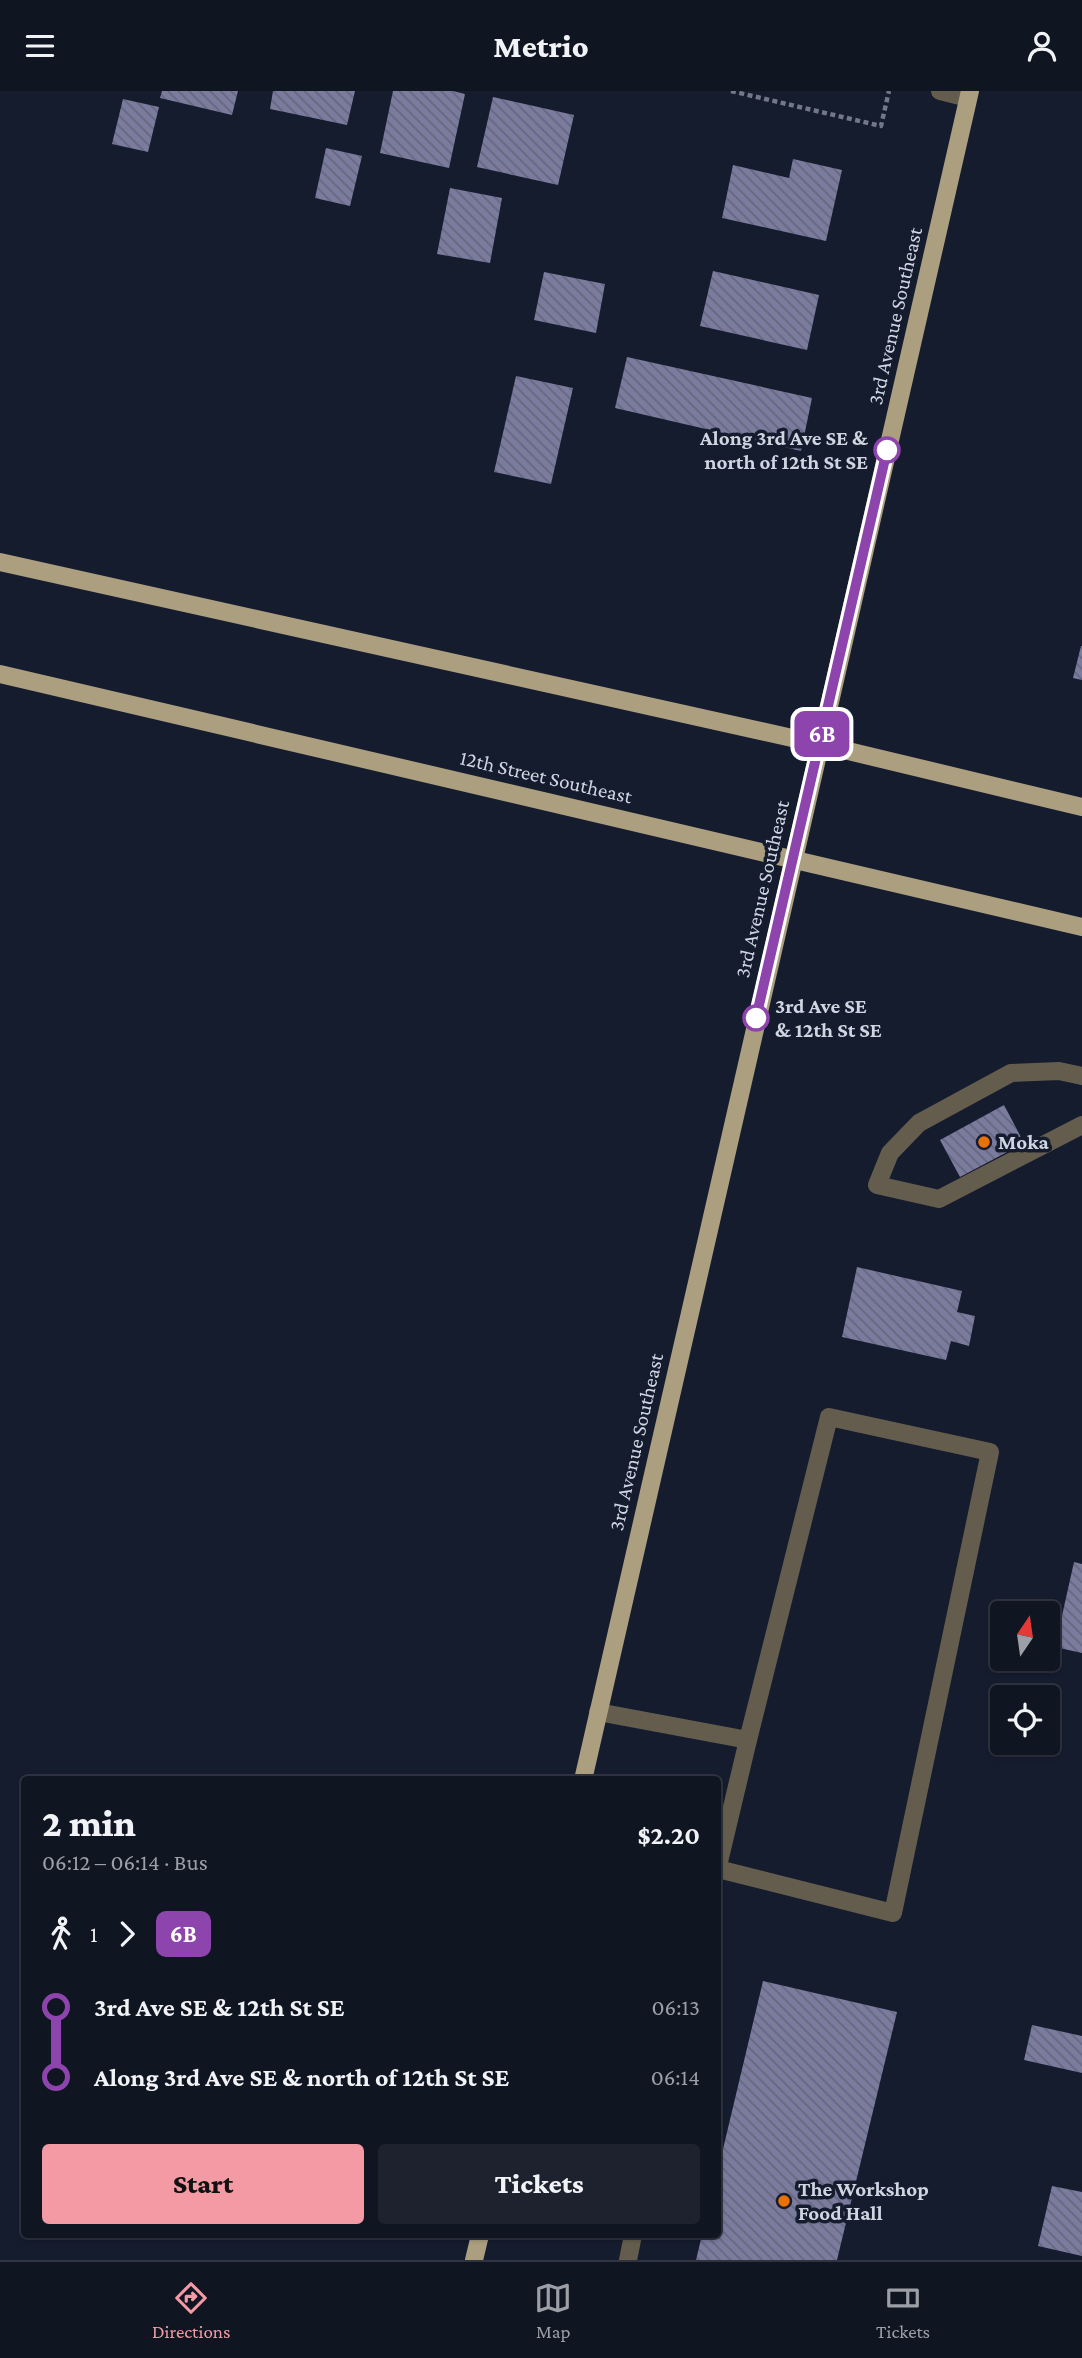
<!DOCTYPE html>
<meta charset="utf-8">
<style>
body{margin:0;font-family:"Crimson Pro",serif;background:#1e222f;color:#f1f3f6;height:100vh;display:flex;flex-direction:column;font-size:26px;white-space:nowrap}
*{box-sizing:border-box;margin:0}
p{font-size:23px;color:#9c9fa5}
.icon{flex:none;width:38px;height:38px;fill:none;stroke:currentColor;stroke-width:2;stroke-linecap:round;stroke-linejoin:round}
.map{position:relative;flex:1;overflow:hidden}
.panel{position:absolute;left:21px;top:1685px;width:700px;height:462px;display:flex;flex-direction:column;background:#101522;border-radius:7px;box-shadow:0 2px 5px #0004,0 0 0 2px #303440}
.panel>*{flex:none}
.badge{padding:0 14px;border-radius:10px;font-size:24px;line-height:46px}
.needle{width:46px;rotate:13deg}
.fabs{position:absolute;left:990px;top:1510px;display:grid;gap:14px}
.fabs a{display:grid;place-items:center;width:70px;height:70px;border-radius:7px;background:#101522;box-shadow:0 2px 5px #0004,0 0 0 2px #303440;font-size:35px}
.map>.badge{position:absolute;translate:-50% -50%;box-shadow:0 0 0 4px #fff}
.legs{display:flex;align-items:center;gap:10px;height:77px;padding:0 21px;font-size:23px}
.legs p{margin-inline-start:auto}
.overview{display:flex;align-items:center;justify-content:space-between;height:119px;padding:0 21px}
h1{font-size:38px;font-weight:800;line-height:52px}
.cta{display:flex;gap:14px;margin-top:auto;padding:14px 21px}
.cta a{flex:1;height:80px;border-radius:7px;background:#f49aa5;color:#111;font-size:28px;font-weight:800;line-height:80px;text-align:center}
.cta a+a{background:#1e222f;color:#f1f3f6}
ul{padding:0 21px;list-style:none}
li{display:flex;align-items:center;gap:24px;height:70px;font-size:26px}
li i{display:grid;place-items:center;width:10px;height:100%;margin:0 9px;background:currentColor}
li i::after{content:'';width:18px;height:18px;margin:-9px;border:5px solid;border-radius:50%;background:#101522}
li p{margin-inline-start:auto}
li:first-child i{background:linear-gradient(#0000 50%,currentColor 0)}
li:last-child i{background:linear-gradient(currentColor 50%,#0000 0)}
header{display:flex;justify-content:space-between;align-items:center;height:91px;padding:0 21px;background:#101522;font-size:32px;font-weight:800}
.menu{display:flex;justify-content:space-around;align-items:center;height:98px;border-top:2px solid #303440;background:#101522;font-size:19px;color:#9c9fa5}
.menu a{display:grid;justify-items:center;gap:4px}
.menu .active{color:#f49aa5}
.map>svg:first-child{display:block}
.building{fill:url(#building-back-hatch)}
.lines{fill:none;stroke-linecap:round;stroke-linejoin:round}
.path{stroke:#727887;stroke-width:4.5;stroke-dasharray:5 3.5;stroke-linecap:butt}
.minor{stroke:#645d4e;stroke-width:18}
.major{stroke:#ac9f80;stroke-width:18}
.line-1-casing{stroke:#fff;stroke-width:16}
.line-1{stroke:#8e44ad;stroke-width:10}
.stop-1-dot{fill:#fff;stroke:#8e44ad;stroke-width:3.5}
.food-dot{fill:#e8710a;stroke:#151c2e;stroke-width:2.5}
.labels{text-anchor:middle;stroke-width:7;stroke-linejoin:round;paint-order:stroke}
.street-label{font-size:21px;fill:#cfd5e1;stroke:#151c2e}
.stop-label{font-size:21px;font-weight:bold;fill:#cfd5e1;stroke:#151c2e;text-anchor:end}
.poi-label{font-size:21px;font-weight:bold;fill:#cfd5e1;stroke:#151c2e;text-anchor:start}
</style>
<header><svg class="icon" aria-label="menu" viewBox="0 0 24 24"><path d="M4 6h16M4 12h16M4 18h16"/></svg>Metrio<svg class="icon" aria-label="person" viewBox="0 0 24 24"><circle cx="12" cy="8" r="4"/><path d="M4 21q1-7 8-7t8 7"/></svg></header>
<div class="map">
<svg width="1082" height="2169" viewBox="0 0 1082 2169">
<defs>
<pattern id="building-back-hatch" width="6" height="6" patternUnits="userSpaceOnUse" patternTransform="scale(1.75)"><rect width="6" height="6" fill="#7b7b9e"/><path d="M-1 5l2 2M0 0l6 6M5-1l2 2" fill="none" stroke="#66667e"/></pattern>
</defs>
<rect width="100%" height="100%" fill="#151c2e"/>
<g class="building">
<polygon points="162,0 238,0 232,24 160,7"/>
<polygon points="273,0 355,0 347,34 270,18"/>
<polygon points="393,0 453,0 465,3 449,77 380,62"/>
<polygon points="493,6 574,24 558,94 477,76"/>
<polygon points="123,8 159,16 148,61 112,53"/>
<polygon points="326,57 362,65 350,115 315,107"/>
<polygon points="793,68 842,79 826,150 722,127 733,74 789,87"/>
<polygon points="450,97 502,107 490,172 437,163"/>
<polygon points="713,180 819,204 807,259 700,235"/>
<polygon points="544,181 605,193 596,242 534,229"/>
<polygon points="627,266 812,307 801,360 615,317"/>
<polygon points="516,285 573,297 551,393 494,381"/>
<polygon points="1081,555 1082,555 1082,589 1073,587"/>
<polygon points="1004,1014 1024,1052 960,1086 940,1049"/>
<polygon points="857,1176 962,1200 957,1221 975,1225 969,1255 951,1250 946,1269 842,1246"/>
<polygon points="1074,1471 1082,1473 1082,1562 1055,1556"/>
<polygon points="763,1890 897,1921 837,2169 696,2169 702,2144 718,2144 718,2079"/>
<polygon points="1032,1934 1082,1945 1082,1982 1024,1969"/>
<polygon points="1052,2095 1082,2101 1082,2165 1038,2155"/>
</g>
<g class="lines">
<polyline class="path" points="731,0 881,35 889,0"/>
<g class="minor">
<polyline points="940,0 968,7"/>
<polyline points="1082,985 1059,980 1011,982 919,1032 890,1062 877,1094 939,1108 1082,1034"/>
<polyline points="598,1621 748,1649 829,1326 990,1361 893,1822 718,1778"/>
<polyline points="718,1775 748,1649"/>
<polyline points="628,2169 633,2144"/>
</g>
<g class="major">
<polyline points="0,471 819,653 1082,716"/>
<polyline points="0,583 1082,836"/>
<polyline points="583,1689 970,0"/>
<polyline points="474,2169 480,2144"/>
</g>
</g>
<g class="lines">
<g class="line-1-casing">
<polyline id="line-1" points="756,927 887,359"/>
</g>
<use href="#line-1" class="line-1"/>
</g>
<g class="stop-1-dot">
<circle cx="887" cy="359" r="12"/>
<circle cx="756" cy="927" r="12"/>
</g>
<g class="food-dot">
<circle cx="984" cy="1051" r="7"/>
<circle cx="784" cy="2110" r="7"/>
</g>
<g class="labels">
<g class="street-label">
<text transform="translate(895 225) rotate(-77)" y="7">3rd Avenue Southeast</text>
<text transform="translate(546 686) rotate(13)" y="7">12th Street Southeast</text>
<text transform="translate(762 798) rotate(-77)" y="7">3rd Avenue Southeast</text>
<text transform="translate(636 1351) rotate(-77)" y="7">3rd Avenue Southeast</text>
</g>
<g class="stop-label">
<text x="868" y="354">Along 3rd Ave SE &amp;<tspan x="868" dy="24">north of 12th St SE</tspan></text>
<text x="775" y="922" text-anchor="start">3rd Ave SE<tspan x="775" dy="24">&amp; 12th St SE</tspan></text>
</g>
<g class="poi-label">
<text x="998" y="1058">Moka</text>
<text x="798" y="2105">The Workshop<tspan x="798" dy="24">Food Hall</tspan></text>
</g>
</g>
</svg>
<div class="fabs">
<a><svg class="needle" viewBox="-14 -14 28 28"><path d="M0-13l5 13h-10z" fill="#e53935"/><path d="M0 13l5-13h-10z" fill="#9c9fa5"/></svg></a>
<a><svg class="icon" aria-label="locate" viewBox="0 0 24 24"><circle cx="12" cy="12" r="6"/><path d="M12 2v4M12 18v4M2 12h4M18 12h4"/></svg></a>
</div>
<b class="badge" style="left:822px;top:643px;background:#8e44ad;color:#fff">6B</b>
<section class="panel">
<div class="overview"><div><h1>2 min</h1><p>06:12 – 06:14 · Bus</p></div><b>$2.20</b></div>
<div class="legs"><svg class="icon" aria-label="walk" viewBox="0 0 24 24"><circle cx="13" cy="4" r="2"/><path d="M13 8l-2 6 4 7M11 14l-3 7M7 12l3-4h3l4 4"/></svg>1<svg class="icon" aria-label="forward" viewBox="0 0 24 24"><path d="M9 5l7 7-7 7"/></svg><b class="badge" style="background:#8e44ad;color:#fff">6B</b></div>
<ul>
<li><i style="color:#8e44ad"></i><b>3rd Ave SE &amp; 12th St SE</b><p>06:13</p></li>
<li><i style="color:#8e44ad"></i><b>Along 3rd Ave SE &amp; north of 12th St SE</b><p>06:14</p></li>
</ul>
<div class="cta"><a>Start</a><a>Tickets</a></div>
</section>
</div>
<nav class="menu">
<a class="active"><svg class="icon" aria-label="directions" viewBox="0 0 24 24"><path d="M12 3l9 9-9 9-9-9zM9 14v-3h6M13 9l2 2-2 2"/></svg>Directions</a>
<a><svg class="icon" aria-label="map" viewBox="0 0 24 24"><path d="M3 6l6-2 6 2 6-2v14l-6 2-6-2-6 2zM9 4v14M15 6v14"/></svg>Map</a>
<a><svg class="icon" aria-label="tickets" viewBox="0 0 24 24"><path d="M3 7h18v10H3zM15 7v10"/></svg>Tickets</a>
</nav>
